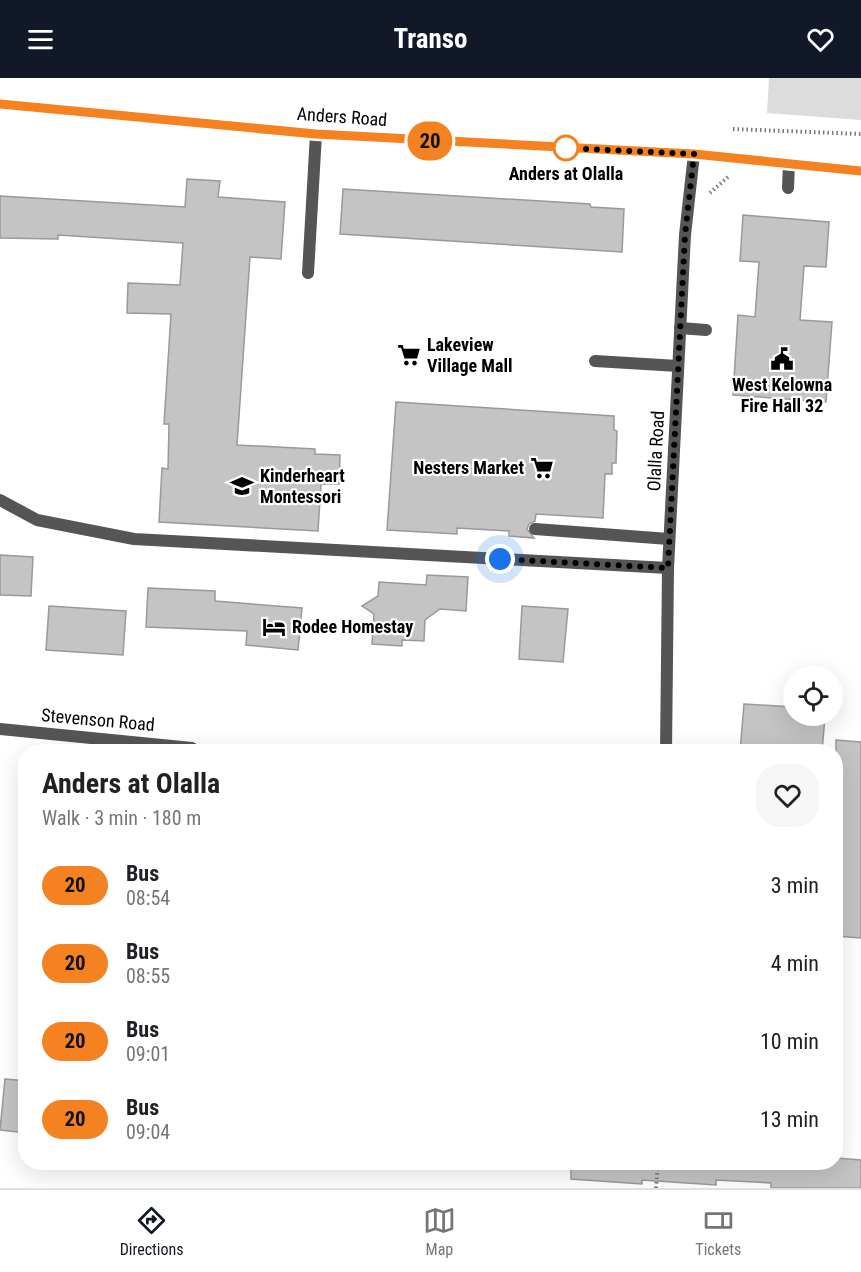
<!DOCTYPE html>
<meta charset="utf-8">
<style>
body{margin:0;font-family:"Roboto Condensed",sans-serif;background:#f6f6f6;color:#202124;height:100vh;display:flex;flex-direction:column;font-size:22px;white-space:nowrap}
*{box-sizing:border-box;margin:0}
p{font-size:20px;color:#757577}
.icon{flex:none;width:33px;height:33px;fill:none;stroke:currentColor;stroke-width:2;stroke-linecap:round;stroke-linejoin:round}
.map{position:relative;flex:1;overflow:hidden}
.drawer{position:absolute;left:18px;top:666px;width:825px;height:426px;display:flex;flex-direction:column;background:#fff;border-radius:24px;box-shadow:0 6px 24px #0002}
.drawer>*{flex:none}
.badge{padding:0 12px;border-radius:20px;font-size:21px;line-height:39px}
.buttons{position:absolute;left:783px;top:588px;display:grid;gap:12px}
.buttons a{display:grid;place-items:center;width:60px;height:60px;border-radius:50%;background:#fff;box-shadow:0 6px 24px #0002;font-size:30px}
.you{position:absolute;width:30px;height:30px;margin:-15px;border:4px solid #fff;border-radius:50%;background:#1a73e8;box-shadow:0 0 0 9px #1a73e833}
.map>.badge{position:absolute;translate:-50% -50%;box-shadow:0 0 0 3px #fff}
.round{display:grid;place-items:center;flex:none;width:63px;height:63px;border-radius:24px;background:#f6f6f6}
.overview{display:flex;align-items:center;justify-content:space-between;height:102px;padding:0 24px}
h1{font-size:28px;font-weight:700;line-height:45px}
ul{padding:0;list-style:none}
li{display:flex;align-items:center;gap:18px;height:78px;padding:0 24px}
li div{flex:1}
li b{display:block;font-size:22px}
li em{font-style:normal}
li .badge{min-width:66px;font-weight:700;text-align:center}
header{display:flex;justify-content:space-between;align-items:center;height:78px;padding:0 24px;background:#111827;color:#fff;font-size:27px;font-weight:700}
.tab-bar{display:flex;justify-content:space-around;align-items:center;height:84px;border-top:2px solid #e0e0e0;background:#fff;font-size:16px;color:#757577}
.tab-bar a{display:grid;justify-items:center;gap:3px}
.tab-bar .current{color:#111827}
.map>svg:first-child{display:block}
.green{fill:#dcdcdc}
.building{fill:#c4c4c4;stroke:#999;stroke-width:1.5}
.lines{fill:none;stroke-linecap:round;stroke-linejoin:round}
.path{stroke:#777;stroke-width:4;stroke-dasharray:1.5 3;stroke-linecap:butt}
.lane{stroke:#555;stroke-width:12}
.street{stroke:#555;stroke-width:12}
.line-casing{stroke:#fff;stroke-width:14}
.line{stroke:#f58220;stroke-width:9}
.walk{stroke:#000;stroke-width:6;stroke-dasharray:0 10.8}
.stop-dot{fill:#fff;stroke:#f58220;stroke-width:3}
.labels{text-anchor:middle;stroke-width:4.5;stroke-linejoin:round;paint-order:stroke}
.street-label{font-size:18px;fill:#000;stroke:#fff}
.stop-label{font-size:18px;font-weight:bold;fill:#000;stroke:#fff}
.poi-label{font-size:18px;font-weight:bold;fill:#000;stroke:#fff;text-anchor:start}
</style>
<header><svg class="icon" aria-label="menu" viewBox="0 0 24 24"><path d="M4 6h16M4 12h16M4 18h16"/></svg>Transo<svg class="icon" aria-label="heart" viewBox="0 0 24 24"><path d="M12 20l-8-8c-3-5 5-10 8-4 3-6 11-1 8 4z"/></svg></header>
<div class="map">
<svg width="861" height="1110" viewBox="0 0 861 1110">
<rect width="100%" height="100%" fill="#fff"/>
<polygon class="green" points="769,0 861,0 861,42 767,35"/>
<g class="building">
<polygon points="187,101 220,103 218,119 285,124 281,181 250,179 237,367 315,371 315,376 340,377 339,406 321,406 318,453 159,444 162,390 168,391 169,346 164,346 171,236 127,235 128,205 180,207 183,165 58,157 58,161 0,160 0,118 185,129"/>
<polygon points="343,111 590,126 591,129 624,131 622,174 340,156"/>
<polygon points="743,137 829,144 826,189 804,188 800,242 832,244 826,324 733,317 738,237 755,239 759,184 740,183"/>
<polygon points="396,324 614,338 614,352 617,353 616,385 612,385 612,396 605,396 603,440 536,436 535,443 529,446 527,451 534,460 509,458 509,453 457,450 457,456 387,452"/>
<polygon points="0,477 33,479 31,518 0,517"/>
<polygon points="427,497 468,499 466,533 440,531 425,542 424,563 402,562 402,568 372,566 374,536 362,528 378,518 379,504 426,507"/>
<polygon points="148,510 215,513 215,523 302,530 298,572 246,567 247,553 146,549"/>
<polygon points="49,528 126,533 123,577 46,572"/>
<polygon points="522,528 568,531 563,584 519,581"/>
<polygon points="744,626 794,629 794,638 825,638 822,674 740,674"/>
<polygon points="836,662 861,664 861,860 836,858"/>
<polygon points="5,1001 26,1003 26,1055 0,1052"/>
<polygon points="836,1080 861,1082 861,1110 771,1110 771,1105 716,1102 716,1107 642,1102 642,1106 571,1101 571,1084 836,1084"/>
</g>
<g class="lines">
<g class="path">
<polyline points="733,51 861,56"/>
<polyline points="710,115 728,99"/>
<polyline points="656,1110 658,1084"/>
</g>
<g class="lane">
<polyline points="788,110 789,85"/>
<polyline points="308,195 316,56"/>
<polyline points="680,250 706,252"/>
<polyline points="595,283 678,288"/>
<polyline points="0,422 37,442 134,461 668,490"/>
<polyline points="535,451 669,461"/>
</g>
<g class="street">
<polyline points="0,26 316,56 694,76 861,93"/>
<polyline points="0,651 192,670"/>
<polyline points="666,674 668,490 685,157 694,76"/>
</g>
</g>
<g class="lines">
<g class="line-casing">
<polyline id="line" points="0,26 316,56 694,76 861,93"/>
</g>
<use href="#line" class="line"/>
<polyline class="walk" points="500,481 668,490 685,157 694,76 566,70"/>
</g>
<defs>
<g id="supermarket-bare" transform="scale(1.8)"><path d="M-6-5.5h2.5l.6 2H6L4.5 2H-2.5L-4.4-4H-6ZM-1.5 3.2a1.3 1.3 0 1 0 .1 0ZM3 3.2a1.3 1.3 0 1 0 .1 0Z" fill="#000" stroke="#fff" stroke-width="2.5" paint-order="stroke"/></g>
<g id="civic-bare" transform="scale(1.8)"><path d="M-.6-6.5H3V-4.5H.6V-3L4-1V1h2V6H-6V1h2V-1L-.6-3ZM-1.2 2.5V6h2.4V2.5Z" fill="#000" stroke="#fff" stroke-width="2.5" paint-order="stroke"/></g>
<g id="school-bare" transform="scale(1.8)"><path d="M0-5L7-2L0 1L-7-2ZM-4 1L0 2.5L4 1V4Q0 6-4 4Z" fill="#000" stroke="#fff" stroke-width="2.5" paint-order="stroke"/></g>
<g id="hotel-bare" transform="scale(1.8)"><path d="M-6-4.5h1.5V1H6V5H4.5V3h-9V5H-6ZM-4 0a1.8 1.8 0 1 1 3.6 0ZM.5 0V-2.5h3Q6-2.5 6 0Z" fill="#000" stroke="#fff" stroke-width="2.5" paint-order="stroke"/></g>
</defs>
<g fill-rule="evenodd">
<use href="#supermarket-bare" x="409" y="277"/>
<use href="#civic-bare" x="782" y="281"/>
<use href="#supermarket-bare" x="542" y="390"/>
<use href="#school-bare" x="242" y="408"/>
<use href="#hotel-bare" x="274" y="549"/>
</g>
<circle class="stop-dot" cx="566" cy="70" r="12"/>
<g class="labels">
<g class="street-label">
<text transform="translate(342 39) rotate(4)" y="6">Anders Road</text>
<text transform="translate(656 373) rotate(-87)" y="6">Olalla Road</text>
<text transform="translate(98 642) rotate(5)" y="6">Stevenson Road</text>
</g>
<g class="stop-label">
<text x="566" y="102">Anders at Olalla</text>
</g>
<g class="poi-label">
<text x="427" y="273">Lakeview<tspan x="427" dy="21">Village Mall</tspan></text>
<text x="782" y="313" text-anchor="middle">West Kelowna<tspan x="782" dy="21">Fire Hall 32</tspan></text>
<text x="524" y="396" text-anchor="end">Nesters Market</text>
<text x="260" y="404">Kinderheart<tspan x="260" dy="21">Montessori</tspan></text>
<text x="292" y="555">Rodee Homestay</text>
</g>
</g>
</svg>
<div class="buttons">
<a><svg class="icon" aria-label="locate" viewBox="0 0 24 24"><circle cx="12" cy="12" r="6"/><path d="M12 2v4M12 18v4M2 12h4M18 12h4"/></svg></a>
</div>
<div class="you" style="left:500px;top:481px"></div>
<b class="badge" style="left:430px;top:63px;background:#f58220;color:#111">20</b>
<section class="drawer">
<div class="overview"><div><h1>Anders at Olalla</h1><p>Walk · 3 min · 180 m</p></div><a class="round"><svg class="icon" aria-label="heart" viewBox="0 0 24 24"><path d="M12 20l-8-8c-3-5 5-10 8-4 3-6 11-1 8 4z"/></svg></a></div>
<ul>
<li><span class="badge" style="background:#f58220;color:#111">20</span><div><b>Bus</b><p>08:54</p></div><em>3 min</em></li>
<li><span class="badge" style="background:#f58220;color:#111">20</span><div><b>Bus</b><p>08:55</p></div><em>4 min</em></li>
<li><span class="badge" style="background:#f58220;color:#111">20</span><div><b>Bus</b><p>09:01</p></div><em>10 min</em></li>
<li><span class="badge" style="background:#f58220;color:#111">20</span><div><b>Bus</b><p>09:04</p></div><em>13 min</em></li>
</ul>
</section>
</div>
<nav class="tab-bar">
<a class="current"><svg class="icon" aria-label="directions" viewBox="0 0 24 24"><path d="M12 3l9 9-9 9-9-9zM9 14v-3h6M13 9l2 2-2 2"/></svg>Directions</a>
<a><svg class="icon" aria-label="map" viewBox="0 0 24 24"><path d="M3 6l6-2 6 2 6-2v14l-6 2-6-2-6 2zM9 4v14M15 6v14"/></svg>Map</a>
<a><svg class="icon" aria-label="tickets" viewBox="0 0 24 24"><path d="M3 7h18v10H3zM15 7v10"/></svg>Tickets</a>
</nav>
